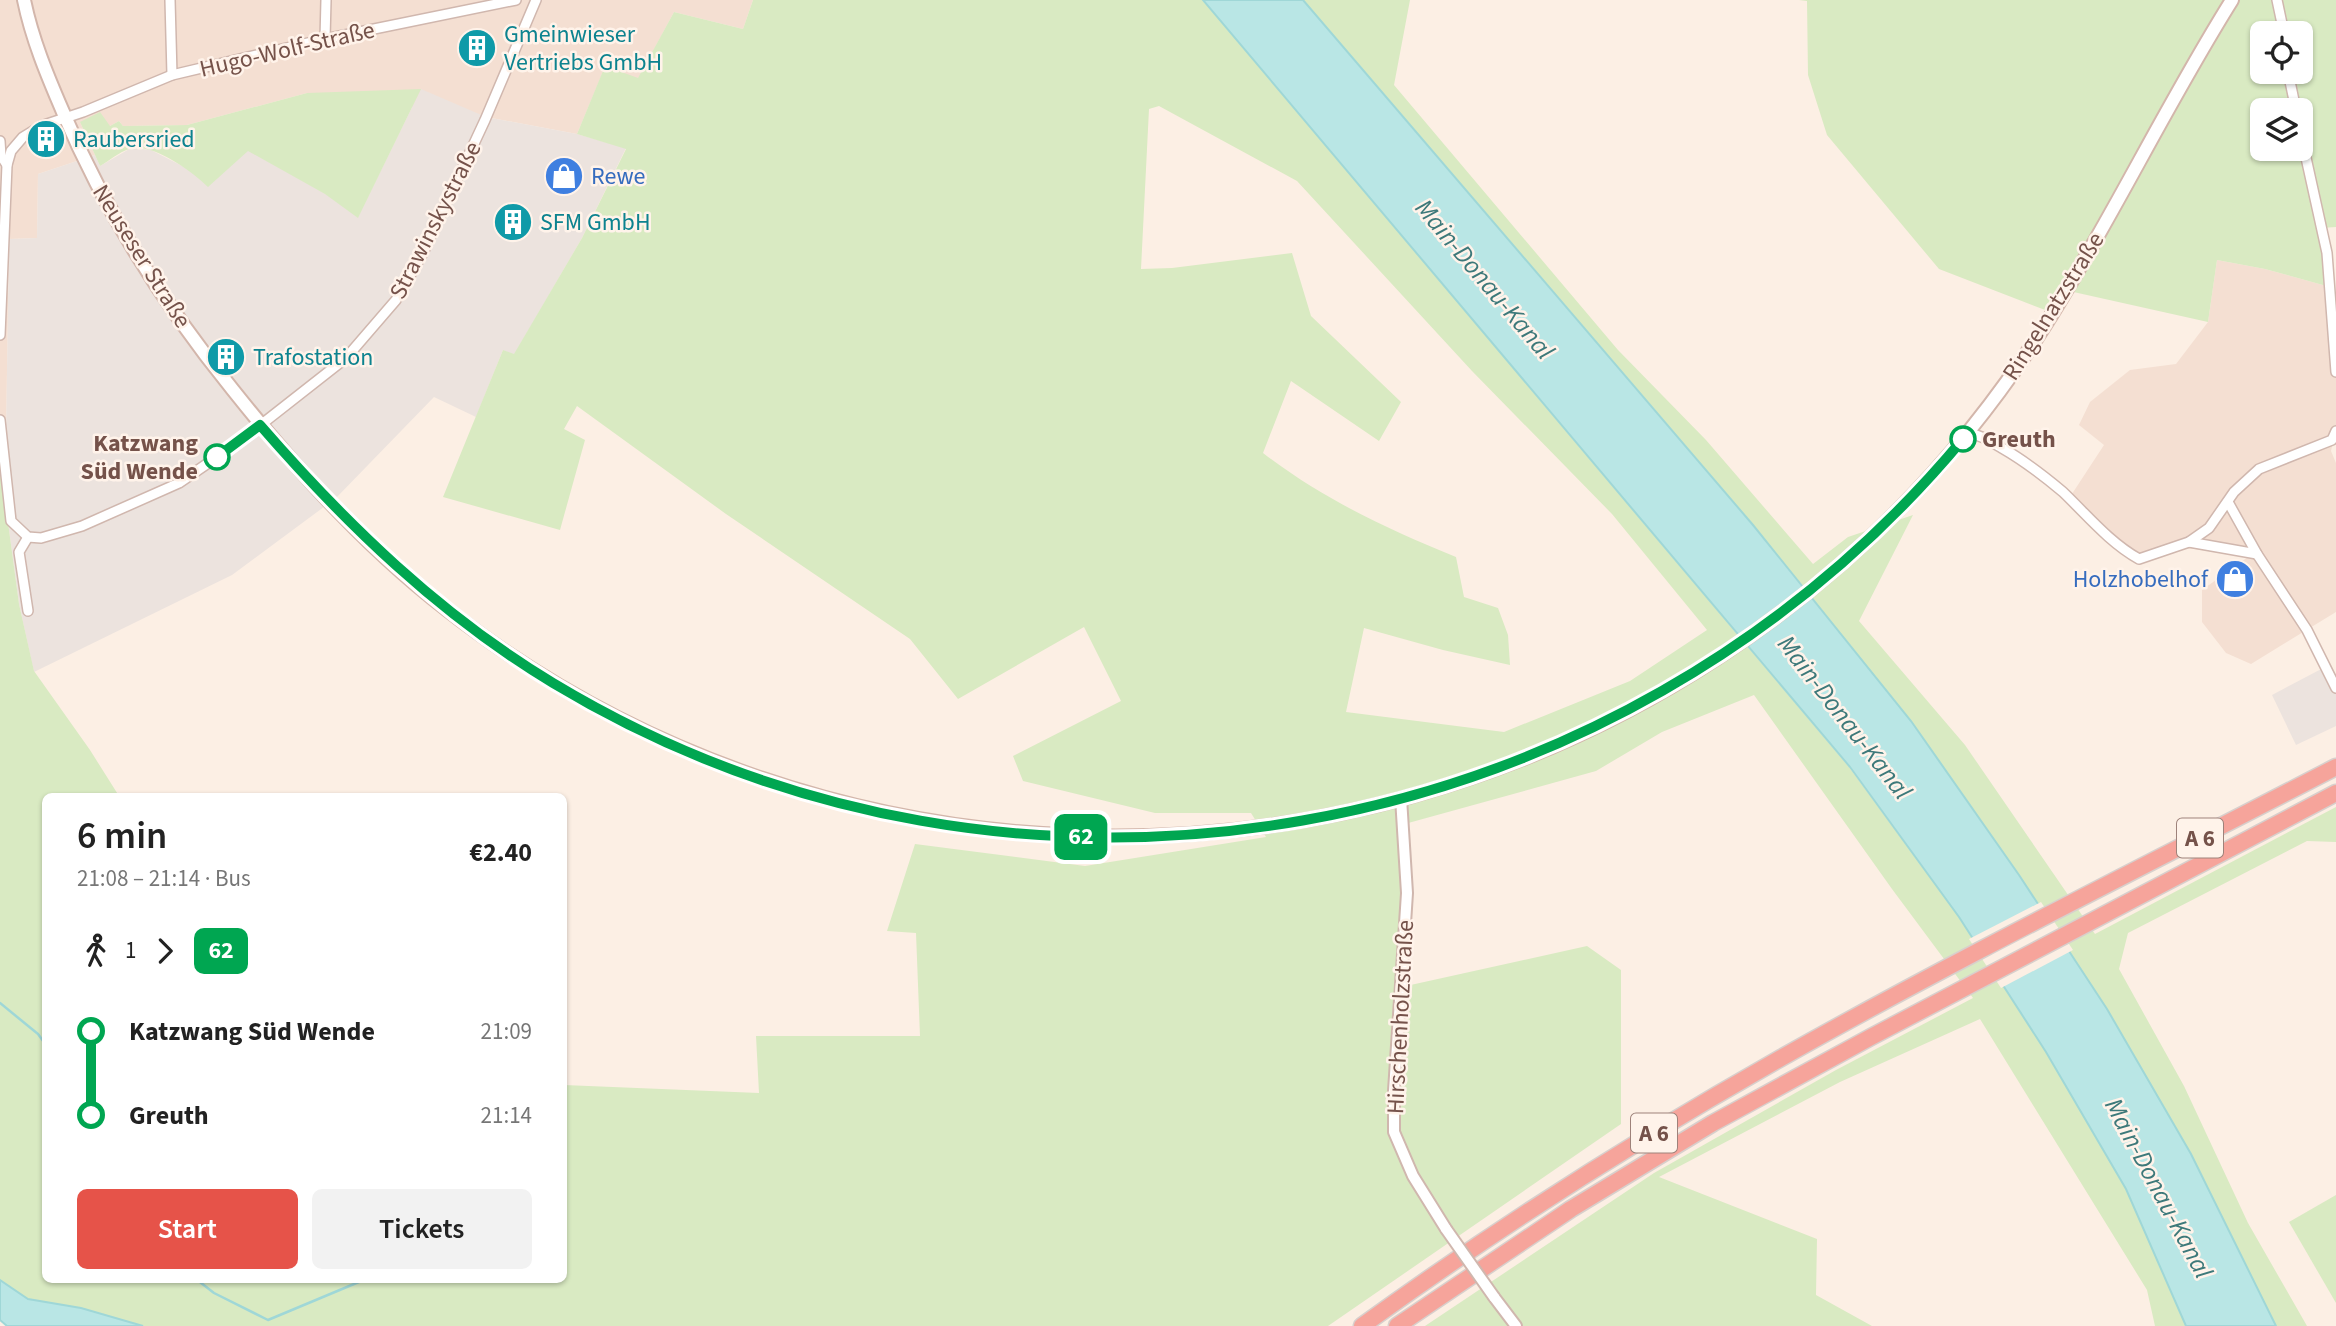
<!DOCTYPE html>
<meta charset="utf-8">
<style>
body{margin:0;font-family:"Source Sans 3",sans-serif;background:#f2f2f2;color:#222;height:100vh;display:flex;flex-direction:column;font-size:26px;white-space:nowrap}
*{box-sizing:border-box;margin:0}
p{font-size:23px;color:#767676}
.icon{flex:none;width:38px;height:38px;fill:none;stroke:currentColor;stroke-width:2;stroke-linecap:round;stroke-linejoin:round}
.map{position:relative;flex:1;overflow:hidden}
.drawer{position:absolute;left:42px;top:793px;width:525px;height:490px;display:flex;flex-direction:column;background:#fff;border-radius:10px;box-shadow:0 2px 5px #0004}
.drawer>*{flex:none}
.badge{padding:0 14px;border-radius:10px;font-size:24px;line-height:46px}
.buttons{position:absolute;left:2250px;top:21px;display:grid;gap:14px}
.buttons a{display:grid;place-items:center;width:63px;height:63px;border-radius:10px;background:#fff;box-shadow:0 2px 5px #0004;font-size:35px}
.map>.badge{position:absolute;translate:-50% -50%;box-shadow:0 0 0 4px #fff}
.legs{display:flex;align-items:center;gap:10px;height:77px;padding:0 35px;font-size:23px}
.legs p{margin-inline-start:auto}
.head{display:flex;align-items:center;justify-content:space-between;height:119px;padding:0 35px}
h1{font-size:38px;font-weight:600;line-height:52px}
.button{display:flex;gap:14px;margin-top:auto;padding:14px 35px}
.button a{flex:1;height:80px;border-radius:10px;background:#e65349;color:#fff;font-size:28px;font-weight:600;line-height:80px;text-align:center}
.button a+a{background:#f2f2f2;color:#222}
ul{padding:0 35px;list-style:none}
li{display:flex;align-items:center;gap:24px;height:84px;font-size:26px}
li i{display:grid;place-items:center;width:10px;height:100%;margin:0 9px;background:currentColor}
li i::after{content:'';width:18px;height:18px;margin:-9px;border:5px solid;border-radius:50%;background:#fff}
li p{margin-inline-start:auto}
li:first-child i{background:linear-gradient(#0000 50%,currentColor 0)}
li:last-child i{background:linear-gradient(currentColor 50%,#0000 0)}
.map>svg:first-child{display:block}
.residential{fill:#f4dfd2}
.industrial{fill:#ece3de}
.green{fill:#d9eac2;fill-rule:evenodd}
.water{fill:#b9e6e5;stroke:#9fd7d7;stroke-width:2}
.pier{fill:#fcefe4}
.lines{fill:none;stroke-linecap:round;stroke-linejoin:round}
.stream{stroke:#9fd7d7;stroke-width:2.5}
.minor-casing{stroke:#d0b7ae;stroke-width:12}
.tertiary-casing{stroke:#d0b7ae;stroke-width:14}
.secondary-casing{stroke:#d3b6ab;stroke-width:16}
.motorway-casing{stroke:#d8cfcc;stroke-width:19}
.minor{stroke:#fff;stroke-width:9}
.tertiary{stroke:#fff;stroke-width:10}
.secondary{stroke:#fff;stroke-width:12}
.motorway{stroke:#f6a49b;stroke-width:16}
.tertiary-bridge-casing{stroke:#d0b7ae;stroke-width:14;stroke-linecap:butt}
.tertiary-bridge{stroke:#fff;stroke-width:10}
.line-1-casing{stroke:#fff;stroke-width:16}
.line-1{stroke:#00a651;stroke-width:10}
.stop-1-dot{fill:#fff;stroke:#00a651;stroke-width:3.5}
.labels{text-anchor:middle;stroke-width:5;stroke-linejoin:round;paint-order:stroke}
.shield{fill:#fff3ea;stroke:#9e827a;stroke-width:2}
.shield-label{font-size:23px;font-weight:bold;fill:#75524a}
.culture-label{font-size:24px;fill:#0d838f;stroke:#fff3ea;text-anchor:start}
.street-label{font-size:24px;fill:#75524a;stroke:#fff3ea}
.shop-label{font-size:24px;fill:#366cbe;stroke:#fff3ea;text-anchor:start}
.stop-label{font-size:24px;font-weight:bold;fill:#75524a;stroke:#fff3ea;text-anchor:start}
.water-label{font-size:26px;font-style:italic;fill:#3d797a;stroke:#fff3ea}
</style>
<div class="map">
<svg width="2336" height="1326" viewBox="0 0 2336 1326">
<rect width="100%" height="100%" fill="#fcefe4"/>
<g class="residential">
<polygon points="0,0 753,0 743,29 674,12 638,79 605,67 577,134 486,117 307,93 187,125 123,126 119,121 110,126 80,122 95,155 38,174 37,238 9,239 6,437 0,438"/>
<polygon points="2217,260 2265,269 2330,287 2336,378 2336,429 2331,451 2336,463 2336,612 2251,664 2226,653 2202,622 2202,590 2248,557 2188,548 2140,563 2068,500 2104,445 2079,425 2090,402 2130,370 2176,364 2208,322"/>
</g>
<g class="industrial">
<polygon points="421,89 486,117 577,134 626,148 582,238 514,355 503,350 476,417 434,397 336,498 232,575 34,672 19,604 0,463 0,438 6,436 9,239 37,238 38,174 95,155 100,166 131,148 151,150 194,172 248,150 326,194 358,217"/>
<polygon points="2327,666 2336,684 2336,726 2296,745 2272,695"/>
</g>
<g class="green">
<path d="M753,0H1203L1849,767L1959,917L2046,1052L2126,1189L2186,1326H2155L2147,1290L1980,1019L1840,1082L1659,1177L1817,1239L1816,1295L1872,1326H1425L1654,1173L1836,1070L1973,998L1892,889L1754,695L1662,732L1596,771L1401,825L1404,892L1397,988L1587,946L1621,970V1124L1328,1326H143L81,1308L28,1299L0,1280V463L19,604L34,671L90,750L119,796H46V1279H564V1085L759,1093L756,1036H920L916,933L887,931L915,844L1085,866L1266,837L1251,813H1155L1023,781L1013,756L1121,701L1084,627L958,699L910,639L726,514L577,406L564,429L585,440L560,530L443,497L503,350L514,354L582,238L626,149L577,134L605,66L638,78L674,12L743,29ZM1159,106L1297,181L1472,371L1612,514L1707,630L1630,681L1504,732L1346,712L1364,628L1443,650L1510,665L1508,635L1498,608L1464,597L1456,557C1387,529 1323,499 1263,453L1291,381L1379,441L1401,402L1311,316L1292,253L1172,268L1141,269L1149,109Z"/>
<polygon points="1303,0 1410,0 1394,85 1618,350 1706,440 1813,564 1848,537 1913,515 1859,621 1965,745 2095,934 2336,807 2336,842 2307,841 2128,933 2119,969 2184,1086 2248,1223 2307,1326 2276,1326 2191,1154 2107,1009 2019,875 1911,721 1753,525"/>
<path d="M1799,0H2336V227L2321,228L2330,287L2265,269L2217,260L2208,322L2069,291L2053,313L1939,269L1827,135L1808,75L1807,1ZM2263,33H2301V72H2263ZM2263,110H2301V149H2263Z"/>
<path d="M421,89L358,218L325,194L248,151L208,187C193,172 151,141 129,149C119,152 109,161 100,166L80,122L100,112L110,126L119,121L123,126L187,125L307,93Z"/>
<polygon points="2336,1195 2336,1303 2289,1222"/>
</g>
<g class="water">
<polygon points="1203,0 1303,0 1753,525 1911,721 2019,875 2107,1009 2191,1154 2276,1326 2186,1326 2126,1189 2046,1052 1959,917 1850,767"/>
<polygon points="0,1280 28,1299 81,1308 143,1326 7,1326 0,1320"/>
</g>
<polygon class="pier" points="2041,902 2073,950 2001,988 1969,939"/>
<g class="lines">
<g class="stream">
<polyline points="0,1003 38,1034 46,1045"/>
<polyline points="196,1279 214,1293 268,1320 366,1279"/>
</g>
<g class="minor-casing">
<g id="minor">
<polyline points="170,0 172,75"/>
<polyline points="2277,0 2284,33"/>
<polyline points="325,39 326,0"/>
<polyline points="2288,72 2296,110"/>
<polyline points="2301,135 2327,253 2336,372"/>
<polyline points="0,141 1,156 7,165"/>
<polyline points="0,335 7,165 11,151 23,137 41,126 83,112 172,75 325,39 516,0"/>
<polyline points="0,420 11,521 28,537 41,538 82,526 179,483 239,442 346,358 396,300 423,253 485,120 536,0"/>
<path d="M1968,433C1981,435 1990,441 2002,448C2023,460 2044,476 2063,492C2087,515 2110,543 2139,559L2189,542L2209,528L2234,492L2259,469L2332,440L2336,431"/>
<polyline points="2228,502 2257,554 2307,630 2336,688"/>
<polyline points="28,537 19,552 28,611"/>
<polyline points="2189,542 2257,554"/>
</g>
</g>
<g class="tertiary-casing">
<g id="tertiary">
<polyline points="1401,798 1407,893 1394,1091 1394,1132 1413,1176 1446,1229"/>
<polyline points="1494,1297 1516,1326"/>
</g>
</g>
<g class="secondary-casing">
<path id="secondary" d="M24,0C32,39 47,75 63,112C106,213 164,305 233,390C300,474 375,557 462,621C827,895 1335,908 1717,658C1850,571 1962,457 2047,322C2113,217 2166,105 2232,0"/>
</g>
<g class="motorway-casing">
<g id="motorway">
<path d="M1362,1326C1496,1229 1636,1140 1781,1058C1962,956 2151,863 2336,767"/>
<polyline points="1397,1326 1571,1209 1713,1123 1871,1037 2336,793"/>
</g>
</g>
<use href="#minor" class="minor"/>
<use href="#tertiary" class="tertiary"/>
<use href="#secondary" class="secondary"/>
<use href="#motorway" class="motorway"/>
<g class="tertiary-bridge-casing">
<polyline id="tertiary-bridge" points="1446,1229 1494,1297"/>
</g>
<use href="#tertiary-bridge" class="tertiary-bridge"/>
</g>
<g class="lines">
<g class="line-1-casing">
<path id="line-1" d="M217,457L260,425C346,524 440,615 553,683C1016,962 1619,852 1963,439"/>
</g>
<use href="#line-1" class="line-1"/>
</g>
<defs>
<g id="building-disc" transform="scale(2.0125)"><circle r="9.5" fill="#0f9aa8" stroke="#fff3ea"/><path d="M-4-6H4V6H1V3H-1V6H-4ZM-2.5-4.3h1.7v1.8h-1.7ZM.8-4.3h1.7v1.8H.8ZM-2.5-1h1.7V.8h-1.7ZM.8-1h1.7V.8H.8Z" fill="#fff"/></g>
<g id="shop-disc" transform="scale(2.0125)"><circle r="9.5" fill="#3f7fe0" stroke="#fff3ea"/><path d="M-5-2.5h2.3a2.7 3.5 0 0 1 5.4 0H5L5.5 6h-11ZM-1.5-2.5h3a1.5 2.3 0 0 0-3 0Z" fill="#fff"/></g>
</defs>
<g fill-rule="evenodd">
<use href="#building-disc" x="477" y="48"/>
<use href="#building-disc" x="46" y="139"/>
<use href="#shop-disc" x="564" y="176"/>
<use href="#building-disc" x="513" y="222"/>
<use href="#building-disc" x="226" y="357"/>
<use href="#shop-disc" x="2235" y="579"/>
</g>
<g class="stop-1-dot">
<circle cx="1963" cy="439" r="12"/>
<circle cx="217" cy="457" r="12"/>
</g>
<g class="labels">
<g class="shield">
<rect x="2177" y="818.5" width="46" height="39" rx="5"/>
<rect x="1631" y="1113.5" width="46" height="39" rx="5"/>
</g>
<g class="shield-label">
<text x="2200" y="846">A 6</text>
<text x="1654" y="1141">A 6</text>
</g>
<g class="culture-label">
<text x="504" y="42">Gmeinwieser<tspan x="504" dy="28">Vertriebs GmbH</tspan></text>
<text x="73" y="147">Raubersried</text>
<text x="540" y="230">SFM GmbH</text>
<text x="253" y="365">Trafostation</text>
</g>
<g class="street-label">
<text transform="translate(287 49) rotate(-13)" y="8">Hugo-Wolf-Straße</text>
<text transform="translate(435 220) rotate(-63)" y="8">Strawinskystraße</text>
<text transform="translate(142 256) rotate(58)" y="8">Neuseser Straße</text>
<text transform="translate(2053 306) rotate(-58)" y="8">Ringelnatzstraße</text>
<text transform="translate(1400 1017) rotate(-87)" y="8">Hirschenholzstraße</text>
</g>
<g class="shop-label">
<text x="591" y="184">Rewe</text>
<text x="2208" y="587" text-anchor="end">Holzhobelhof</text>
</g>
<g class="stop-label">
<text x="1982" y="447">Greuth</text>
<text x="198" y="451" text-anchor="end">Katzwang<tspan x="198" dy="28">Süd Wende</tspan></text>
</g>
<g class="water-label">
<text transform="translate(1485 279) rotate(50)" y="9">Main-Donau-Kanal</text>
<text transform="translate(1845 717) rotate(52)" y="9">Main-Donau-Kanal</text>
<text transform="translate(2159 1188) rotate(62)" y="9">Main-Donau-Kanal</text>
</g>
</g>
</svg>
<div class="buttons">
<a><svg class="icon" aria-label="locate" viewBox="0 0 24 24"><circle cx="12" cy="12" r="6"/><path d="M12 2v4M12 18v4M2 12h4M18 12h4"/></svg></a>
<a><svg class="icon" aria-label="layers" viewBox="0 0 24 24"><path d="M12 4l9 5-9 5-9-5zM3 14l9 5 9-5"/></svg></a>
</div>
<b class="badge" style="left:1081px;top:837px;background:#00a651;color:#fff">62</b>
<section class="drawer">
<div class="head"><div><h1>6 min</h1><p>21:08 – 21:14 · Bus</p></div><b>€2.40</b></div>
<div class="legs"><svg class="icon" aria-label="walk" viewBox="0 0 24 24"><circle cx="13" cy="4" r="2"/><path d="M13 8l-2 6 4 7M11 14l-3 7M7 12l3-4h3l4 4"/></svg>1<svg class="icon" aria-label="forward" viewBox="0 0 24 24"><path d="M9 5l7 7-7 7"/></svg><b class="badge" style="background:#00a651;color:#fff">62</b></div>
<ul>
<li><i style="color:#00a651"></i><b>Katzwang Süd Wende</b><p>21:09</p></li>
<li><i style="color:#00a651"></i><b>Greuth</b><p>21:14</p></li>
</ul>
<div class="button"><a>Start</a><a>Tickets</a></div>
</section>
</div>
